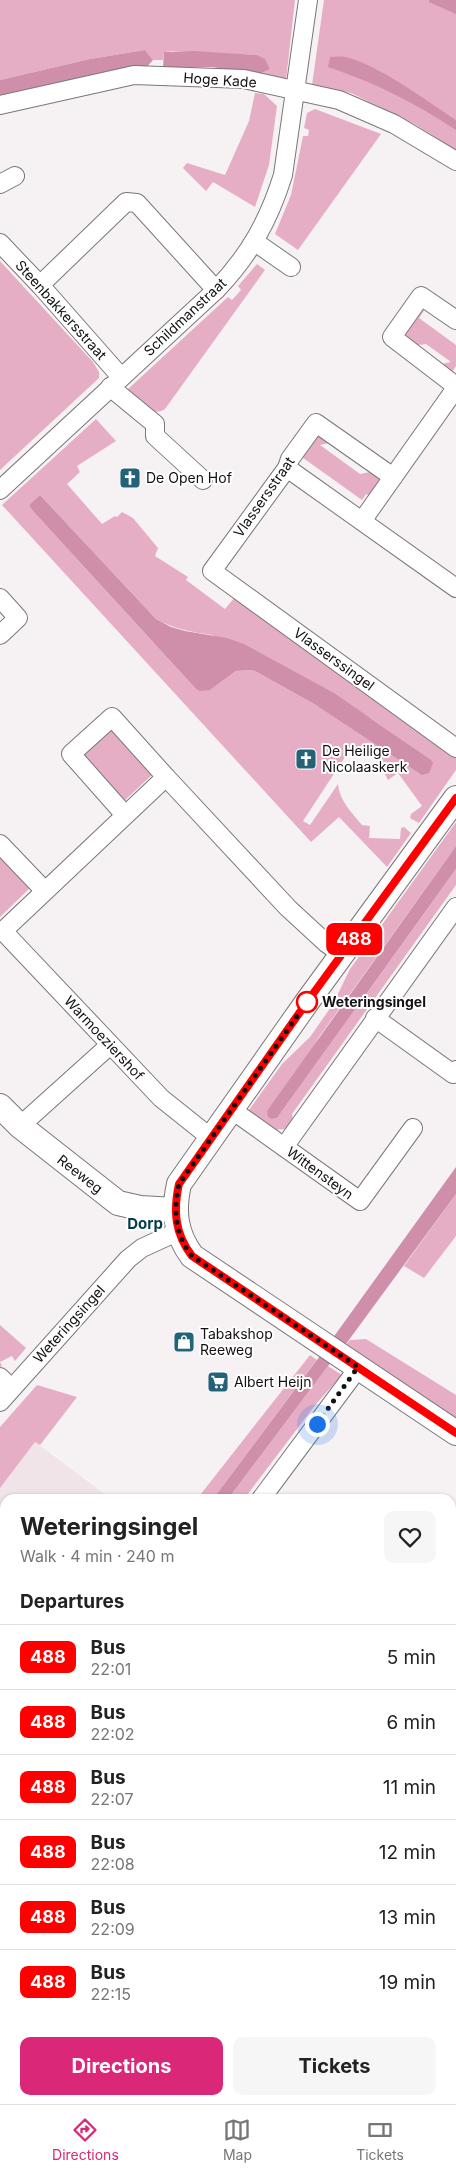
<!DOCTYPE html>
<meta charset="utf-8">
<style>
body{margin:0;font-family:Inter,sans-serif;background:#f6f6f6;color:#222;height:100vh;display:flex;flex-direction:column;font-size:19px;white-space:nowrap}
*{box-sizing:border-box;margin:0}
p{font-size:16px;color:#767676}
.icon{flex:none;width:28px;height:28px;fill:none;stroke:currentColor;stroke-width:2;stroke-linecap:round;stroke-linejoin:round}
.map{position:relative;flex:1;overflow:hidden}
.side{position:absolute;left:0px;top:1494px;width:456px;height:611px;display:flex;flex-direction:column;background:#fff;border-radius:15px 15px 0 0;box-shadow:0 1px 4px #0004}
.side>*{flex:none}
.badge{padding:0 10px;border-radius:8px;font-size:18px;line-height:32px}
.you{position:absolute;width:25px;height:25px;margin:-12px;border:4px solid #fff;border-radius:50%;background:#1a73e8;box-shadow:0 0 0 8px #1a73e833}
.map>.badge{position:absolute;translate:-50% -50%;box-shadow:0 0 0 2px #fff}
h2{padding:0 20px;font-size:19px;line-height:45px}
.round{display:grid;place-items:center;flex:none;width:52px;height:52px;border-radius:10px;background:#f6f6f6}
.head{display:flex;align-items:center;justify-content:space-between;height:85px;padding:0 20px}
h1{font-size:24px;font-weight:700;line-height:38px}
.cta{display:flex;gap:10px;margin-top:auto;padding:10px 20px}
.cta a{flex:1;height:58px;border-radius:10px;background:#db2777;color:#fff;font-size:20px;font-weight:700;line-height:58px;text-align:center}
.cta a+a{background:#f6f6f6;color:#222}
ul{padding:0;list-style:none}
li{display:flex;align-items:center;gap:15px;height:65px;padding:0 20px;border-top:1px solid #e0e0e0}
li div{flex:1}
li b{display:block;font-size:19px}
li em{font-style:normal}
li .badge{min-width:55px;font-weight:700;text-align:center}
.tab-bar{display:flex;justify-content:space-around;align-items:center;height:70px;border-top:1px solid #e0e0e0;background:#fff;font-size:14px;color:#767676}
.tab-bar a{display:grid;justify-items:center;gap:2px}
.tab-bar .on{color:#db2777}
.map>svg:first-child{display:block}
.built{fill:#f0e4e9}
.green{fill:#e6aec5;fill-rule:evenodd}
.water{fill:#cf8eaa}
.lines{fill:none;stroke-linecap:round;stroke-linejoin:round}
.street-casing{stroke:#7a7778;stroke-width:20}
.secondary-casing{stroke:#7a7778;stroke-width:26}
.street{stroke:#fff;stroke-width:18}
.secondary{stroke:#fff;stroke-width:24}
.line-casing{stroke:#fff;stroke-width:11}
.line{stroke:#f00;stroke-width:8}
.walk{stroke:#131112;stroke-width:5;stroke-dasharray:0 9}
.stop-dot{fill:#fff;stroke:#f00;stroke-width:2.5}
.labels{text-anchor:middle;stroke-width:4;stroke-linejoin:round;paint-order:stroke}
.street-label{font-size:14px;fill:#131112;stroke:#fff}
.poi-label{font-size:14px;fill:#131112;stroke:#fff;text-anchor:start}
.stop-label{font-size:14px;font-weight:bold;fill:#131112;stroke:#fff;text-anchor:start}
.neighbourhood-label{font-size:15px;font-weight:bold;fill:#053c4d;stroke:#fff}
</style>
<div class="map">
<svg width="456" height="2104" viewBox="0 0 456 2104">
<rect width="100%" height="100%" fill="#f6f2f3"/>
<g class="built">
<polygon points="35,1442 111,1499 5,1499 5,1539 0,1536 0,1488"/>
<polygon points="261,2100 431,2100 426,2104 263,2104"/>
</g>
<g class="green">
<polygon points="0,0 295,0 286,80 260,74 270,69 257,55 173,51 164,52 163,60 153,60 145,50 90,59 0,80"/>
<polygon points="324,0 456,0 456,150 416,125 351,93 312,85"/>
<polygon points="255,93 264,94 277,106 269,165 255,207 213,182 206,191 183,168 187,163 225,175 249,121"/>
<polygon points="315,109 381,134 298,250 275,234 291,195 303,136 308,136 309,130 304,128 307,113"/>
<polygon points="0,261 93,362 99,372 99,378 0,470"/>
<path d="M257,264L265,270L165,409C151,419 137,399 127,390L228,297L232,300L241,290L238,286Z"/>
<polygon points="422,307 425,309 419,318 456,345 456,366 450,375 437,365 451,362 426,344 411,346 405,336 406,329"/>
<path d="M96,419L116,441L77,466L80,472L67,484L102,524L115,516L117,517L122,512L133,518L158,548L155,556L188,577L186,580L225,609L235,597L456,758V770L419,823L410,818L411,814L422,806L398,773L388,780L374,754H359L352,750L345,757L303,821L310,825L338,784C339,800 352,813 362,825L370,826L369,838L400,839L401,828L404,827L411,833L387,867L339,817L311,842L2,505ZM40,495L156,619C174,629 192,632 212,635L372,719L430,760L316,705L253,670L236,671L210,690L196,689L32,510L29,505Z"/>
<polygon points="322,435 334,442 320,445 360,474 375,471 380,480 372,498 366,494 362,500 299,455 315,436"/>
<polygon points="106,724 154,773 122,803 76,753"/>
<polygon points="456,822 456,846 319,1037 272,1119 277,1118 456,869 456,885 292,1114 293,1121 285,1129 273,1130 252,1117 249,1110 282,1064 310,1037 333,1004 350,969"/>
<polygon points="0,852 32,886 0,917"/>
<polygon points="456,1194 456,1236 424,1278 404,1266"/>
<polygon points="0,1325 26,1348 15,1361 12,1356 0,1362 2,1366 0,1367"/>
<polygon points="366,1339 456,1395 456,1421 343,1348 350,1340"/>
<polygon points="310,1355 317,1360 213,1499 197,1499"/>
<polygon points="328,1366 342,1375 316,1404 244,1499 228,1499"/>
<polygon points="37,1385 77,1397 40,1445 35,1442 0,1488 0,1427"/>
<polygon points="5,1789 5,1813 0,1819 0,1795"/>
</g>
<g class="water">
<polygon points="429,0 456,0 456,14 429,2"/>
<polygon points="145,50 153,60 145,69 0,96 0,80 90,59"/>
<polygon points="194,51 257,55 265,59 270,69 260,74 212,67 163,68 164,52"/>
<path d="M330,57C334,57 340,56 345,57C376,63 428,102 456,120V130C415,103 376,83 328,67Z"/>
<polygon points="40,495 156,619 171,627 185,631 227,638 244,644 334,693 431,760 433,763 429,773 422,775 316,705 253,670 236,671 210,690 200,691 196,689 32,510 29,505"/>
<polygon points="456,846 456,869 277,1118 272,1119 268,1117 267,1111"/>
<polygon points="456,1167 456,1194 343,1348 328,1366 228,1499 213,1499 317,1360"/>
</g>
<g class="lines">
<g class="street-casing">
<g id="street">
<polyline points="0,105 134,75 244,79 339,100 394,124 456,161"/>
<polyline points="0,184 15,176"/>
<polyline points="255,242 291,267"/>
<polyline points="0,243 40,285 121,377"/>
<polyline points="40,285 126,202 137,203 216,290"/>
<polyline points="456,320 421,296 392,337 456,386"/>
<polyline points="110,387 155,424 155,436 203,480"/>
<polyline points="287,468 456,588"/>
<polyline points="393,477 316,423 290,459 287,468 212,571 456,748"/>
<path d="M0,490L216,290C249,256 269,220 283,175L308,0"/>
<polyline points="362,521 456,388"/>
<polyline points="0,598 18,618 0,635"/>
<polyline points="125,815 71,754 112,717 166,777"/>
<polyline points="0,844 45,891"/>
<polyline points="375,1018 453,1074 456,1070"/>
<polyline points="232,1110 360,1201 413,1128"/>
<polyline points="20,1126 110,1045"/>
<polyline points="211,1138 161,1098 3,931 166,777 288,908 326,943 343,955"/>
<polyline points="284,1147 456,907"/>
<polyline points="0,1377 11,1388"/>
<polyline points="0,1402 128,1259 142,1248 179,1231"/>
<polyline points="261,1499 359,1367"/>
<polyline points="0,1559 5,1563"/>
<polyline points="451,1604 456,1608"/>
<polyline points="0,1643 5,1636"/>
<polyline points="0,1762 5,1766"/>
<polyline points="451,1778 456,1771"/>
<polyline points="451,1826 456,1831"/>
<polyline points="0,1841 5,1835"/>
<polyline points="451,2031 456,2031"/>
<polyline points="0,2052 5,2046"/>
<polyline points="0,2065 5,2072"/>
<polyline points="25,2100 27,2104"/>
<polyline points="100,2100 103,2104"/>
<polyline points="166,2100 169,2104"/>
<polyline points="234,2100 237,2104"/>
</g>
</g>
<g class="secondary-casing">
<g id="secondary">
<path d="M456,798L307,1002L179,1184C173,1211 175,1233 192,1256L456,1433"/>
<polyline points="0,1106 20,1126 118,1203 140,1208 175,1210"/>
</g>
</g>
<use href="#street" class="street"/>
<use href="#secondary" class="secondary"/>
</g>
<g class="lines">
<g class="line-casing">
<path id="line" d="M456,798L307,1002L179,1184C173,1211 175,1234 192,1256L456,1433"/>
</g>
<use href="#line" class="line"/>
<path class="walk" d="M307,1002L179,1184C173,1211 175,1234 192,1256L358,1367L317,1424"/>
</g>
<defs>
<g id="church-square" transform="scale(1.125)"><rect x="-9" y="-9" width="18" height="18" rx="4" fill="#246278" stroke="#fff"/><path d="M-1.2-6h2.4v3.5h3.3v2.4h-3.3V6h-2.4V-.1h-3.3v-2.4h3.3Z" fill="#fff"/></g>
<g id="shop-square" transform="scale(1.125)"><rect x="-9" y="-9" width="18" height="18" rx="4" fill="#246278" stroke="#fff"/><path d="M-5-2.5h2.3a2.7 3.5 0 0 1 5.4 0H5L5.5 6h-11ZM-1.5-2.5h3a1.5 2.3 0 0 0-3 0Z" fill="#fff"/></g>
<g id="supermarket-square" transform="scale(1.125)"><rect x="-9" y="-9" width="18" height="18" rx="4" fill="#246278" stroke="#fff"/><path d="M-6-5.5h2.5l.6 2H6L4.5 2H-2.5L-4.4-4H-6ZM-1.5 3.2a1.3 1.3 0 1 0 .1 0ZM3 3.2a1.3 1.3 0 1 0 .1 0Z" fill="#fff"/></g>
</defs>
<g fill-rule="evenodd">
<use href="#church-square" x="130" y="478"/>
<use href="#church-square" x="306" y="759"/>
<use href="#shop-square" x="184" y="1342"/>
<use href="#supermarket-square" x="218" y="1382"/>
</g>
<circle class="stop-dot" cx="307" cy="1002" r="10"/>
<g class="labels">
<g class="street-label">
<text transform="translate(220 80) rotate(4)" y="5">Hoge Kade</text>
<text transform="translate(61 310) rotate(48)" y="5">Steenbakkersstraat</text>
<text transform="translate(185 317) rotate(-43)" y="5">Schildmanstraat</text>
<text transform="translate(264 497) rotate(-55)" y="5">Vlassersstraat</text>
<text transform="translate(334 659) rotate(36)" y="5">Vlasserssingel</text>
<text transform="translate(104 1038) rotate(47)" y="5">Warmoeziershof</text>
<text transform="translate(320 1173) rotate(36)" y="5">Wittensteyn</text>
<text transform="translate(80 1174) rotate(38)" y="5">Reeweg</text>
<text transform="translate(69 1324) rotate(-48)" y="5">Weteringsingel</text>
</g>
<g class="poi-label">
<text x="146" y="483">De Open Hof</text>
<text x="322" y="756">De Heilige<tspan x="322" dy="16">Nicolaaskerk</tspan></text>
<text x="200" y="1339">Tabakshop<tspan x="200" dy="16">Reeweg</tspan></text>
<text x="234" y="1387">Albert Heijn</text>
</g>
<g class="stop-label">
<text x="322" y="1007">Weteringsingel</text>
</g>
<g class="neighbourhood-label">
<text x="145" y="1229">Dorp</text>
</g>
</g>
</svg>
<div class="you" style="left:317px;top:1424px"></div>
<b class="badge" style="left:354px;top:939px;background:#f00;color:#fff">488</b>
<section class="side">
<div class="head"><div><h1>Weteringsingel</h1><p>Walk · 4 min · 240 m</p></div><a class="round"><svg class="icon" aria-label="heart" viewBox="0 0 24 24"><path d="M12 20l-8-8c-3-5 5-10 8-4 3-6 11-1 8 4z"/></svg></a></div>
<h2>Departures</h2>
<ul>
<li><span class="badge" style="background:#f00;color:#fff">488</span><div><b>Bus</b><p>22:01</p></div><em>5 min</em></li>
<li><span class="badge" style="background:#f00;color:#fff">488</span><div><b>Bus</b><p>22:02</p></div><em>6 min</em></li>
<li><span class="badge" style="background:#f00;color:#fff">488</span><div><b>Bus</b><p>22:07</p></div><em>11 min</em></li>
<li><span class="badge" style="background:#f00;color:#fff">488</span><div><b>Bus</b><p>22:08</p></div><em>12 min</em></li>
<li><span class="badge" style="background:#f00;color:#fff">488</span><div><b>Bus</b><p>22:09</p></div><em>13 min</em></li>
<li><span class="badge" style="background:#f00;color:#fff">488</span><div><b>Bus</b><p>22:15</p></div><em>19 min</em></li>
</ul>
<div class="cta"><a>Directions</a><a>Tickets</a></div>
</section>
</div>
<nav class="tab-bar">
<a class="on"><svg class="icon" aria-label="directions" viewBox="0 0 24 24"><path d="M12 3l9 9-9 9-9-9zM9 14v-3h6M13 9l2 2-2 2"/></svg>Directions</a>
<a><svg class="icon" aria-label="map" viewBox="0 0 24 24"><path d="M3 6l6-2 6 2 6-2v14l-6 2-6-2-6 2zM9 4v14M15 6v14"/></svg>Map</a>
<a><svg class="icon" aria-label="tickets" viewBox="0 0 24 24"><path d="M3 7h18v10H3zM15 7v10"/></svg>Tickets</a>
</nav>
